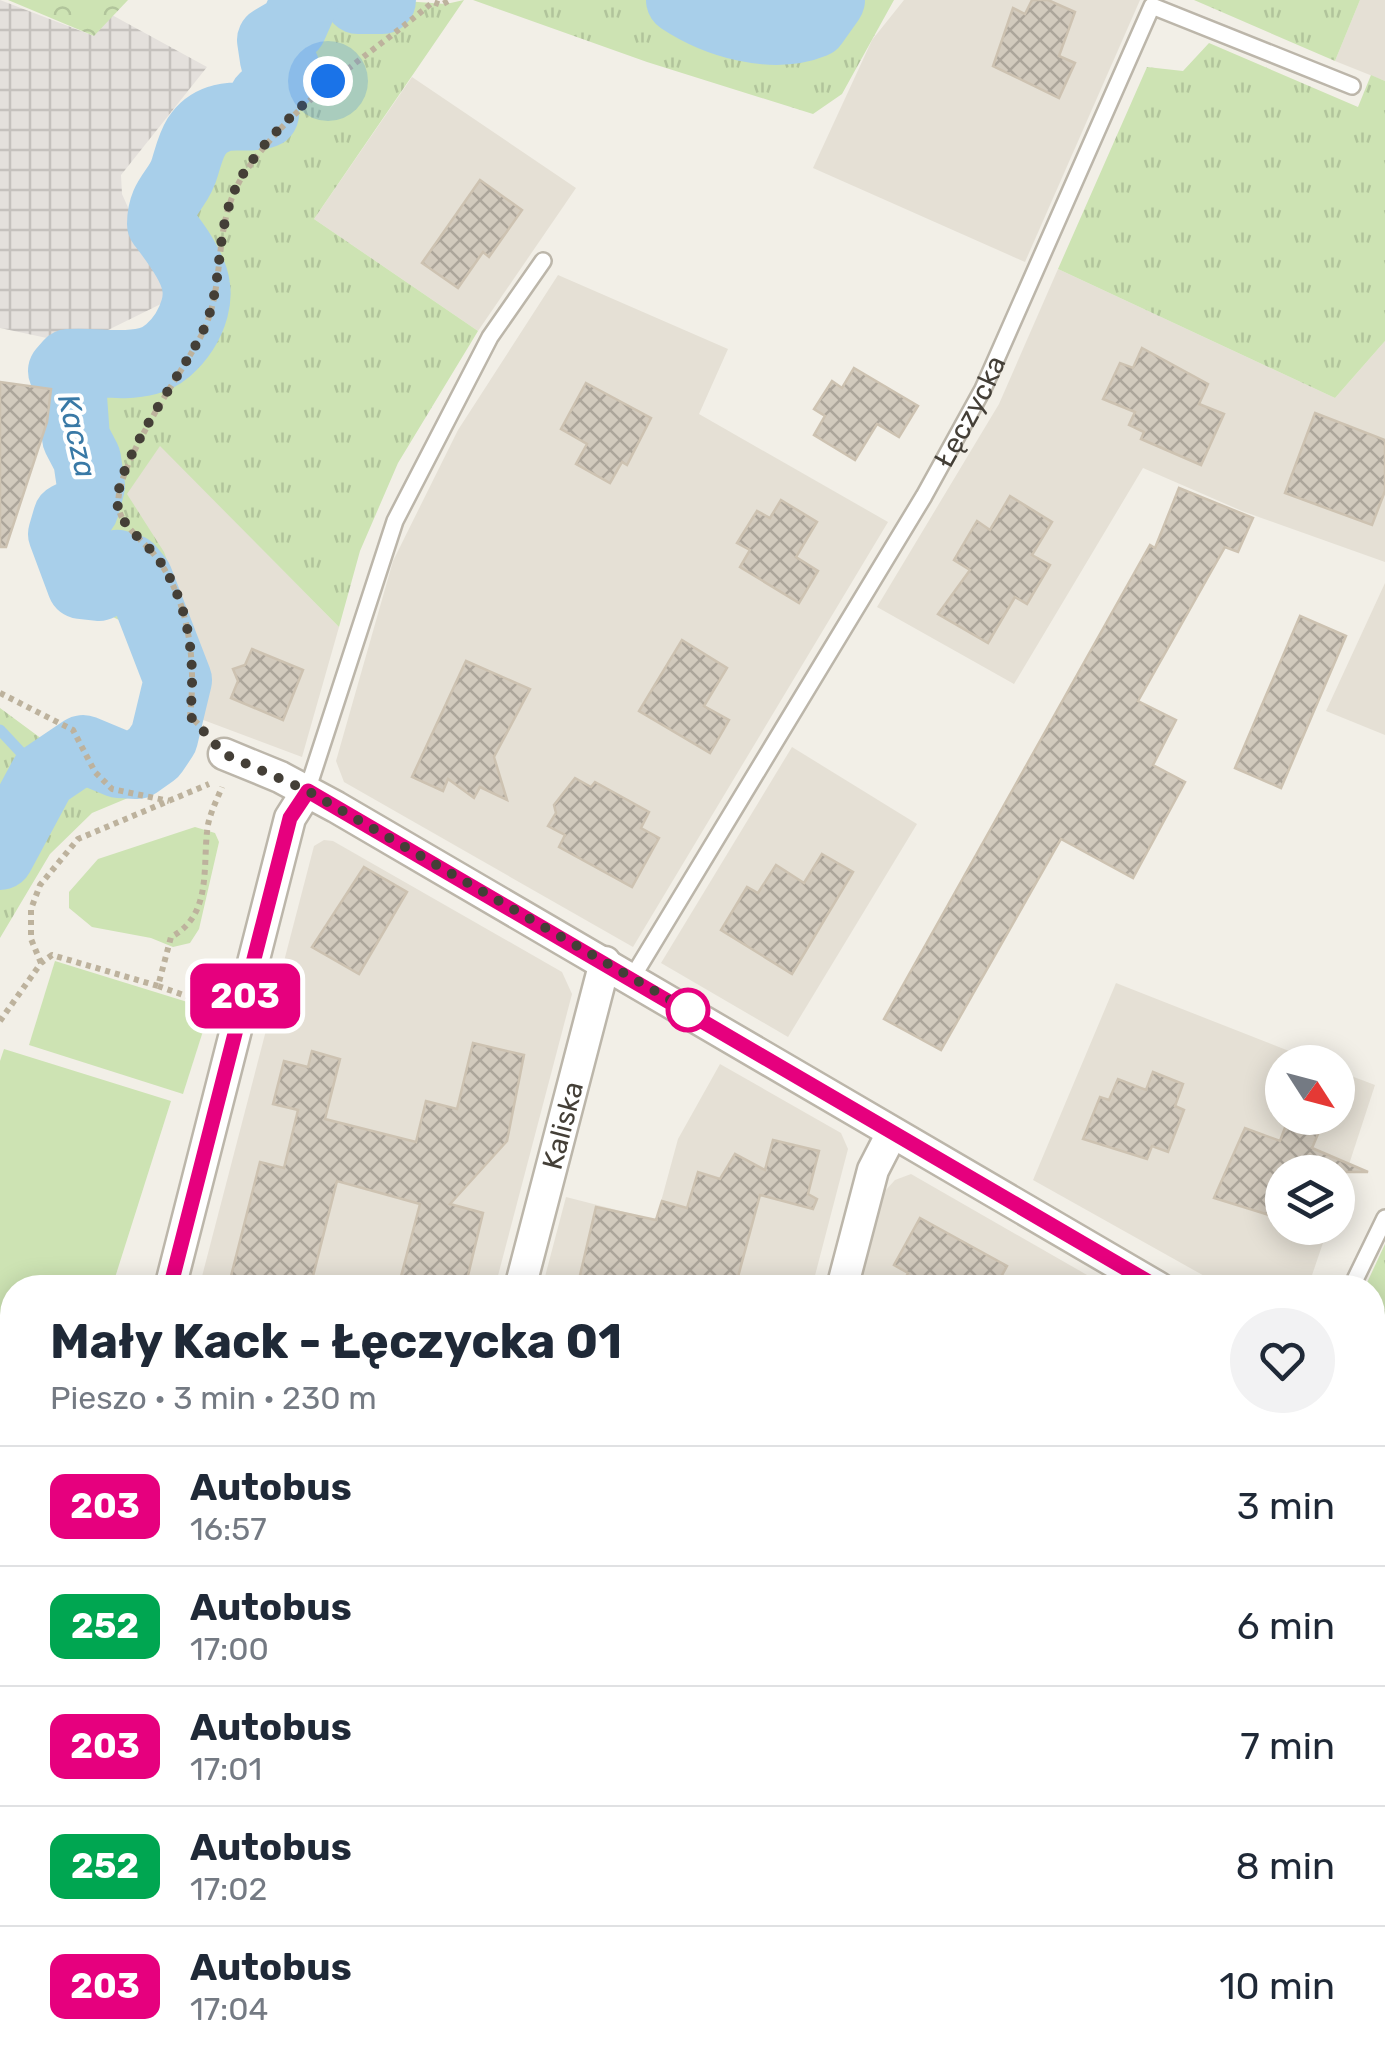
<!DOCTYPE html>
<html lang="pl">
<meta charset="utf-8">
<style>
body{margin:0;font-family:Rubik,sans-serif;background:#f2f2f3;color:#1f2937;height:100vh;display:flex;flex-direction:column;font-size:38px;white-space:nowrap}
*{box-sizing:border-box;margin:0}
p{font-size:32px;color:#747a83}
.icon{flex:none;width:55px;height:55px;fill:none;stroke:currentColor;stroke-width:2;stroke-linecap:round;stroke-linejoin:round}
.map{position:relative;flex:1;overflow:hidden}
.details{position:absolute;left:0px;top:1275px;width:1385px;height:790px;display:flex;flex-direction:column;background:#fff;border-radius:40px 40px 0 0;box-shadow:0 5px 25px #0003}
.details>*{flex:none}
.badge{padding:0 20px;border-radius:15px;font-size:35px;line-height:65px}
.needle{width:65px;rotate:126deg}
.controls{position:absolute;left:1265px;top:1045px;display:grid;gap:20px}
.controls a{display:grid;place-items:center;width:90px;height:90px;border-radius:50%;background:#fff;box-shadow:0 5px 25px #0003;font-size:50px}
.you{position:absolute;width:50px;height:50px;margin:-25px;border:8px solid #fff;border-radius:50%;background:#1a73e8;box-shadow:0 0 0 15px #1a73e833}
.map>.badge{position:absolute;translate:-50% -50%;box-shadow:0 0 0 5px #fff}
.round{display:grid;place-items:center;flex:none;width:105px;height:105px;border-radius:52px;background:#f2f2f3}
.summary{display:flex;align-items:center;justify-content:space-between;height:170px;padding:0 50px}
h1{font-size:48px;font-weight:700;line-height:75px}
ul{padding:0;list-style:none}
li{display:flex;align-items:center;gap:30px;height:120px;padding:0 50px;border-top:2px solid #e0e1e3}
li div{flex:1}
li b{display:block;font-size:38px}
li em{font-style:normal}
li .badge{min-width:110px;font-weight:700;text-align:center}
.map>svg:first-child{display:block}
.residential{fill:#e5e0d5}
.industrial{fill:url(#industrial-grid)}
.grass{fill:url(#grass-tufts)}
.forest{fill:url(#forest-crowns)}
.park{fill:#cde3b3}
.lines{fill:none;stroke-linecap:round;stroke-linejoin:round}
.stream{stroke:#a8cfea;stroke-width:11}
.river{stroke:#a8cfea;stroke-width:68}
.building{fill:url(#building-cross-hatch);stroke:#cdc2b1;stroke-width:2.5}
.service-casing{stroke:#bcb6aa;stroke-width:20}
.minor-casing{stroke:#bcb6aa;stroke-width:35}
.path{stroke:#bdb29d;stroke-width:6;stroke-dasharray:5 5;stroke-linecap:butt}
.service{stroke:#fff;stroke-width:15}
.minor{stroke:#fff;stroke-width:30}
.line-casing{stroke:#fff;stroke-width:22}
.line{stroke:#e6007e;stroke-width:15}
.walk{stroke:#443f37;stroke-width:10;stroke-dasharray:0 18}
.stop-dot{fill:#fff;stroke:#e6007e;stroke-width:5}
.labels{text-anchor:middle;stroke-width:8;stroke-linejoin:round;paint-order:stroke}
.street-label{font-size:28px;fill:#443f37;stroke:#fff}
.water-label{font-size:30px;font-style:italic;fill:#3979a6;stroke:#fff}
</style>
<div class="map">
<svg width="1385" height="2065" viewBox="0 0 1385 2065">
<defs>
<pattern id="industrial-grid" width="8" height="8" patternUnits="userSpaceOnUse" patternTransform="scale(2.5)"><rect width="8" height="8" fill="#e4e0dc"/><path d="M0 4h8M4 0v8" fill="none" stroke="#c5c1bd"/></pattern>
<pattern id="grass-tufts" width="24" height="20" patternUnits="userSpaceOnUse" patternTransform="scale(2.5)"><rect width="24" height="20" fill="#cde3b3"/><path d="M3 7l-1-3M5 7V3M7 7l1-3M15 17l-1-3M17 17v-4M19 17l1-3" fill="none" stroke="#b1c49b"/></pattern>
<pattern id="forest-crowns" width="20" height="18" patternUnits="userSpaceOnUse" patternTransform="scale(2.5)"><rect width="20" height="18" fill="#cde3b3"/><path d="M2 6a3 3 0 1 1 6 0M12 15a3 3 0 1 1 6 0" fill="none" stroke="#b1c49b"/></pattern>
<pattern id="building-cross-hatch" width="8" height="8" patternUnits="userSpaceOnUse" patternTransform="scale(2.5)"><rect width="8" height="8" fill="#d2cabd"/><path d="M0 0l8 8M0 8l8-8" fill="none" stroke="#aca59a"/></pattern>
</defs>
<rect width="100%" height="100%" fill="#f2efe7"/>
<g class="residential">
<polygon points="904,0 1140,0 1025,262 813,168 872,40"/>
<polygon points="1360,0 1385,0 1385,81 1335,61"/>
<polygon points="412,77 576,188 478,331 314,219"/>
<polygon points="1058,269 1335,398 1385,341 1385,562 1242,511 1143,468 1014,684 877,607 999,404"/>
<polygon points="558,275 728,349 699,414 888,522 633,947 344,782 336,761 393,561 458,430"/>
<polygon points="160,445 339,627 302,757 198,718 209,670 126,494"/>
<polygon points="1385,583 1385,735 1326,711"/>
<polygon points="792,747 917,824 788,1037 661,963"/>
<polygon points="324,840 333,841 562,972 572,994 495,1287 199,1288 314,846"/>
<polygon points="1116,983 1317,1062 1282,1062 1282,1118 1338,1118 1338,1071 1375,1085 1338,1198 1338,1172 1282,1172 1282,1228 1328,1228 1308,1287 1224,1287 1033,1180"/>
<polygon points="720,1064 841,1133 848,1149 812,1287 542,1288 566,1197 656,1220 678,1139"/>
<polygon points="911,1174 1108,1287 859,1288 884,1192 895,1180"/>
<polygon points="0,1630 12,1633 12,1783 4,1824 0,1824"/>
<polygon points="107,2053 107,2052 273,2053 269,2065 102,2065"/>
<polygon points="325,2053 325,2052 608,2053 603,2065 320,2065"/>
<polygon points="656,2053 1129,2052 1182,2060 1181,2065 652,2065"/>
</g>
<polygon class="industrial" points="0,0 94,36 112,15 207,67 121,175 122,194 169,300 106,331 61,341 0,328"/>
<g class="grass">
<path d="M390,0L446,4L464,0L314,219L478,331L398,463L360,551L339,627L160,446L127,494L164,552L209,670L198,718L171,780L92,813L50,854L0,938V708L46,742L73,736L108,745L126,737L147,714L161,687L156,672L140,659L127,624L99,610L80,613L67,602L51,552L50,531L68,485L51,362L64,351L105,359L162,350C211,290 211,285 173,217L221,135L248,138L290,93L323,10L366,18Z"/>
<polygon points="473,0 708,0 743,12 754,0 894,0 842,94 813,114 647,62"/>
<polygon points="1194,0 1360,0 1335,61"/>
<polygon points="1209,43 1358,107 1371,75 1385,81 1385,341 1335,398 1058,269 1147,67 1183,71"/>
<polygon points="1385,1244 1385,2065 1254,2065 1256,2053 1372,2052 1372,1288 1365,1287"/>
<polygon points="0,1425 12,1429 12,1633 0,1630"/>
</g>
<polygon class="forest" points="8,0 128,0 94,36"/>
<g class="park">
<polygon points="195,827 215,833 219,842 199,929 190,943 173,947 151,938 92,927 69,908 69,892 98,859"/>
<polygon points="55,961 210,1009 183,1094 29,1045"/>
<polygon points="4,1049 171,1101 112,1287 12,1288 12,1378 0,1374 0,1061"/>
</g>
<g class="lines">
<polyline class="stream" points="0,730 43,776"/>
<g class="river">
<polyline points="358,0 382,0"/>
<path d="M680,0C716,24 772,41 814,24L831,0"/>
<path d="M0,856L43,776L83,749L119,764L137,765L154,753L164,738L178,680L139,579L130,568L118,564L107,571L99,587L81,585L62,534L67,517L85,508L91,486L87,459L76,438L73,397L62,371L69,363C95,361 123,368 148,361C176,354 201,314 196,286C193,265 174,241 161,224C161,195 179,190 185,167C191,147 195,127 219,119C235,113 249,120 265,114L263,98L288,75L285,66L274,60L271,40L293,27L305,0"/>
</g>
</g>
<g class="building">
<polygon points="1032,0 1048,0 1075,12 1059,56 1075,63 1059,98 993,66 1013,8 1025,14"/>
<polygon points="480,180 522,210 489,257 483,252 458,288 422,263"/>
<polygon points="1142,348 1208,384 1199,404 1224,414 1201,465 1141,439 1144,432 1129,425 1135,412 1103,399 1120,363 1133,368"/>
<polygon points="854,368 918,406 899,437 877,424 855,460 814,435 825,416 814,409 832,381 842,388"/>
<polygon points="0,382 51,389 47,422 6,547 0,547"/>
<polygon points="586,383 651,418 627,465 622,462 610,483 576,464 587,444 561,429"/>
<polygon points="1315,413 1385,440 1385,491 1372,525 1285,493"/>
<polygon points="1179,488 1253,518 1238,552 1225,547 1138,701 1176,720 1153,765 1185,782 1133,878 1061,839 941,1050 884,1019 1150,545 1155,548"/>
<polygon points="1010,496 1052,522 1032,555 1050,565 1027,604 1015,597 988,643 938,614 970,570 954,560 977,521 990,530"/>
<polygon points="781,500 817,522 796,557 818,571 799,603 740,567 750,550 737,543 757,511 770,518"/>
<polygon points="1300,616 1346,636 1281,788 1235,768"/>
<polygon points="682,640 727,668 704,706 729,720 710,753 639,711"/>
<polygon points="252,649 303,670 283,720 231,698 238,681 233,669 245,665"/>
<polygon points="466,661 530,689 494,757 507,800 480,787 474,798 448,779 443,791 412,777"/>
<polygon points="575,778 591,787 595,782 649,812 641,828 659,838 632,887 559,847 565,835 548,826 556,813 554,805"/>
<polygon points="822,854 853,872 792,974 721,930 747,887 758,893 776,865 804,883"/>
<polygon points="364,867 407,892 359,974 312,947"/>
<polygon points="473,1043 524,1055 507,1141 450,1204 483,1213 465,1288 398,1288 420,1204 337,1181 310,1288 228,1288 260,1162 284,1168 298,1110 273,1104 284,1061 308,1067 312,1051 340,1059 325,1119 416,1142 426,1101 457,1109"/>
<polygon points="1153,1072 1183,1084 1175,1106 1184,1110 1168,1152 1152,1146 1147,1159 1083,1139 1100,1097 1109,1100 1118,1079 1146,1090"/>
<polygon points="1287,1122 1318,1134 1312,1148 1368,1172 1282,1172 1282,1219 1214,1198 1245,1128 1280,1141"/>
<polygon points="773,1140 819,1151 808,1194 817,1199 813,1209 760,1195 735,1288 577,1288 596,1207 656,1220 662,1201 687,1208 698,1172 720,1179 735,1154 765,1170"/>
<polygon points="920,1218 1007,1266 995,1288 900,1288 908,1273 894,1265"/>
</g>
<g class="lines">
<g class="service-casing">
<g id="service">
<polyline points="307,791 395,521 490,337 543,261"/>
<path id="s1" d="M632,978L924,496L983,389L1152,6L1352,86"/>
<polyline points="1351,1288 1385,1218"/>
</g>
</g>
<g class="minor-casing">
<g id="minor">
<polyline points="224,754 280,777 336,807 1159,1288"/>
<polyline points="170,1288 290,818 307,791"/>
<path id="s2" d="M520,1288L605,962"/>
<polyline points="842,1288 873,1170 892,1133"/>
<polyline points="0,1907 12,1875"/>
<polyline points="300,2065 304,2052"/>
<polyline points="628,2065 632,2052"/>
<polyline points="1231,2065 1234,2052"/>
</g>
</g>
<g class="path">
<polyline points="0,693 73,730 95,772 112,789 169,801"/>
<path d="M205,731L190,716C196,662 190,602 156,557C146,543 123,527 119,510C110,470 184,371 202,334C229,279 209,222 248,168C298,98 368,57 433,2L441,5L450,0"/>
<polyline points="41,963 31,939 31,909 40,885 78,839 209,784"/>
<polyline points="158,986 209,1004"/>
<path d="M0,1021L41,963L52,955L158,986L171,937C211,916 203,870 207,832C208,817 216,802 222,787"/>
<polyline points="0,1394 12,1398"/>
</g>
<use href="#service" class="service"/>
<use href="#minor" class="minor"/>
</g>
<g class="lines">
<g class="line-casing">
<polyline id="line" points="170,1288 290,818 308,791 1159,1288"/>
</g>
<use href="#line" class="line"/>
<path class="walk" d="M328,81C299,109 267,137 245,171C211,224 227,278 203,331C185,371 111,465 118,508C122,526 145,542 156,556C190,601 196,662 190,716L224,754L308,791L688,1010"/>
</g>
<circle class="stop-dot" cx="688" cy="1010" r="20"/>
<g class="labels">
<g class="street-label">
<text dy="10" stroke="none"><textPath href="#s1" startOffset="660">Łęczycka</textPath></text>
<text dy="10" stroke="none"><textPath href="#s2" startOffset="168">Kaliska</textPath></text>
</g>
<g class="water-label">
<text transform="translate(77 436) rotate(77)" y="10">Kacza</text>
</g>
</g>
</svg>
<div class="controls">
<a><svg class="needle" viewBox="-14 -14 28 28"><path d="M0-13l5 13h-10z" fill="#e53935"/><path d="M0 13l5-13h-10z" fill="#747a83"/></svg></a>
<a><svg class="icon" aria-label="layers" viewBox="0 0 24 24"><path d="M12 4l9 5-9 5-9-5zM3 14l9 5 9-5"/></svg></a>
</div>
<div class="you" style="left:328px;top:81px"></div>
<b class="badge" style="left:245px;top:996px;background:#e6007e;color:#fff">203</b>
<section class="details">
<div class="summary"><div><h1>Mały Kack - Łęczycka 01</h1><p>Pieszo · 3 min · 230 m</p></div><a class="round"><svg class="icon" aria-label="heart" viewBox="0 0 24 24"><path d="M12 20l-8-8c-3-5 5-10 8-4 3-6 11-1 8 4z"/></svg></a></div>
<ul>
<li><span class="badge" style="background:#e6007e;color:#fff">203</span><div><b>Autobus</b><p>16:57</p></div><em>3 min</em></li>
<li><span class="badge" style="background:#00a651;color:#fff">252</span><div><b>Autobus</b><p>17:00</p></div><em>6 min</em></li>
<li><span class="badge" style="background:#e6007e;color:#fff">203</span><div><b>Autobus</b><p>17:01</p></div><em>7 min</em></li>
<li><span class="badge" style="background:#00a651;color:#fff">252</span><div><b>Autobus</b><p>17:02</p></div><em>8 min</em></li>
<li><span class="badge" style="background:#e6007e;color:#fff">203</span><div><b>Autobus</b><p>17:04</p></div><em>10 min</em></li>
</ul>
</section>
</div>
